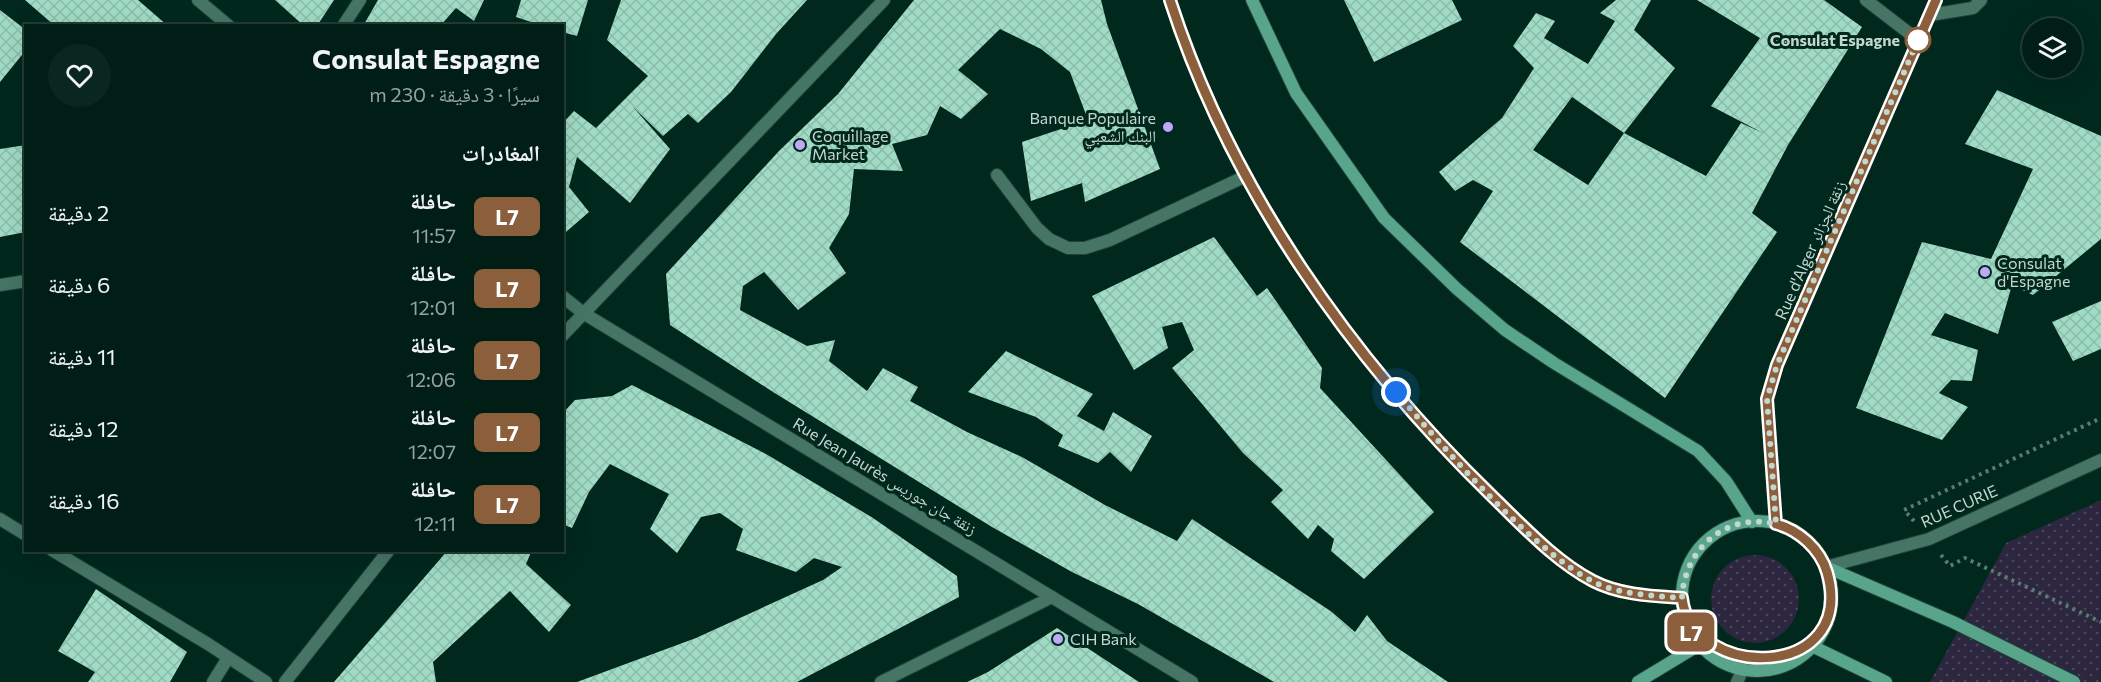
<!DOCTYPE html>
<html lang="ar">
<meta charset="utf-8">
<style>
body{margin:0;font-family:Commissioner,"Noto Naskh Arabic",sans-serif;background:#0a271f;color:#f1f3f6;direction:rtl;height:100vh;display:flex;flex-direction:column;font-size:22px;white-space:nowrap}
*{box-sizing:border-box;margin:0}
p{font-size:20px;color:#95a2a1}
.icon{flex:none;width:33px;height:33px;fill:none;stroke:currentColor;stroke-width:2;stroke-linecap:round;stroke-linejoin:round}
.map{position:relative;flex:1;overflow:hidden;direction:ltr}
.details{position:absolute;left:24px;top:24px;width:540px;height:528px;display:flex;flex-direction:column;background:#001e16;border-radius:0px;box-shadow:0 6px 24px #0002,0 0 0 2px #223c35;direction:rtl}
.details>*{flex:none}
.badge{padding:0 12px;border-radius:9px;font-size:21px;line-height:39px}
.buttons{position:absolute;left:2022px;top:18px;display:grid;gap:12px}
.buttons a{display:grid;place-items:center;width:60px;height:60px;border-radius:50%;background:#001e16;box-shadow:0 6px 24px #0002,0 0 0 2px #223c35;font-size:30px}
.you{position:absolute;width:30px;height:30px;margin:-15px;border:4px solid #fff;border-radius:50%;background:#1a73e8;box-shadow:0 0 0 9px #1a73e833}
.map>.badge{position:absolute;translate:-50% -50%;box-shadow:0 0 0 3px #fff}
h2{padding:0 24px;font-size:22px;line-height:54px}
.round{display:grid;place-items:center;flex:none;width:63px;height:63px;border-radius:32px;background:#0a271f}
.summary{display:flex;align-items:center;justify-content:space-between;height:102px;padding:0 24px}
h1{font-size:28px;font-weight:700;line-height:45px}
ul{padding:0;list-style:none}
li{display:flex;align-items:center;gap:18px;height:72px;padding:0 24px}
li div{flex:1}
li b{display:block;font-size:22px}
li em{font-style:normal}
li .badge{min-width:66px;font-weight:700;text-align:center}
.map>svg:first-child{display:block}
.green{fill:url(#green-dots)}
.building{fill:url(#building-cross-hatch)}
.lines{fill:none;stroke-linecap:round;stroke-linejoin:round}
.service-casing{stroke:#1f4439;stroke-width:14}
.minor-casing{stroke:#1f4439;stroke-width:14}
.tertiary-casing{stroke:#1f4439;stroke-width:14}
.secondary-casing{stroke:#1f4439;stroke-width:14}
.path{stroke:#5b7a70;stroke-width:4;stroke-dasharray:3 4.5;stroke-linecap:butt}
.service{stroke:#467565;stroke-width:12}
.minor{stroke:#467565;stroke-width:12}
.tertiary{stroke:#467565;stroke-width:12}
.secondary{stroke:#58a58c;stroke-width:12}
.line-casing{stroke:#fff;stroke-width:14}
.line{stroke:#8b5e3c;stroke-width:9}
.walk{stroke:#c2d7cf;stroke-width:6;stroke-dasharray:0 10.8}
.stop-dot{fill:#fff;stroke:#8b5e3c;stroke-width:3}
.poi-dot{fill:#bda9f5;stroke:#00281d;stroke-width:2}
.labels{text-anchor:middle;stroke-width:6;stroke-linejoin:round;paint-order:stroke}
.stop-label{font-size:16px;font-weight:bold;fill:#c2d7cf;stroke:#00281d;text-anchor:end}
.poi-label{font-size:16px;fill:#c2d7cf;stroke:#00281d;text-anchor:start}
.street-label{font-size:16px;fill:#c2d7cf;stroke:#00281d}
</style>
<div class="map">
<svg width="2101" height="682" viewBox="0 0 2101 682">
<defs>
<pattern id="green-dots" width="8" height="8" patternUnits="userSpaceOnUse" patternTransform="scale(1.5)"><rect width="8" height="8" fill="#2c263f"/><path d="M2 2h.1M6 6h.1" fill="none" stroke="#49455a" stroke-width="1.8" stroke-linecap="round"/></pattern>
<pattern id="building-cross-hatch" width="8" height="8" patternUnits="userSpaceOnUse" patternTransform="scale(1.5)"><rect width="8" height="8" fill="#9fdbc5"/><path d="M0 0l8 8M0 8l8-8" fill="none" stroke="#8bbcaa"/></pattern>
</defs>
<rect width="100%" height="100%" fill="#00281d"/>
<g class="green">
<polygon points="2101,500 2101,682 1930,682 2006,543"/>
<circle cx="1755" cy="599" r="44"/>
</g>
<g class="building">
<polygon points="25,0 138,0 168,26 55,26"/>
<polygon points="275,0 334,0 317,26 304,26"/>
<polygon points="378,0 484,0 474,21 456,8 440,26 363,26"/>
<polygon points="521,0 588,0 577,36 562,32 562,26 543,26 516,17"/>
<polygon points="621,0 807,0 776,34 731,92 698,123 688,114 663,136 633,107 670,149 630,203 577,157 569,187 589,212 566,232 562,229 562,124 574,111 596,128 648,76 607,40"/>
<polygon points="914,0 1101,0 1107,24 1160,169 1085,202 1082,183 1031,201 1022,142 1088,120 1070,72 1041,49 1000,29 958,70 988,94 961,119 940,106 927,135 892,144 903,171 854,169 849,214 829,248 846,273 798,310 764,272 743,286 740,310 807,346 835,340 829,361 867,391 883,368 918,387 910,401 967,432 1022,457 1105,505 1177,541 1192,519 1332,612 1355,632 1367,615 1387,641 1448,682 1274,682 1138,604 1072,572 992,527 773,392 670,325 666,274 779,151 838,94"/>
<polygon points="1344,0 1452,0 1462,20 1374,62"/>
<polygon points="1616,0 1651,0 1634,30 1675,68 1624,133 1572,97 1533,150 1588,185 1624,133 1706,176 1741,123 1763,133 1711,106 1760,38 1697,0 1824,0 1862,27 1788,145 1752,213 1777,232 1665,398 1460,242 1493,191 1473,180 1455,191 1439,172 1502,118 1534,68 1513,46 1536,13 1555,21 1544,38 1588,64 1615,21 1600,13"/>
<polygon points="0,10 26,30 26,50 0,82"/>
<polygon points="1997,90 2101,136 2101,239 2033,295 2012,285 1998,334 1945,313 1931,335 1978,350 1972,381 1951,380 1939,393 1968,407 1942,440 1856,408 1922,242 1991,259 2033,169 1965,144"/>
<polygon points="26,145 26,232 0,237 0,149"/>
<polygon points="1214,237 1257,296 1267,288 1322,368 1320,388 1434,512 1364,579 1331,551 1334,539 1318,525 1308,539 1271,502 1283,490 1243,453 1172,368 1194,350 1182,322 1162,327 1168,348 1134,370 1092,296"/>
<polygon points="2101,301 2101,349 2073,361 2052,322"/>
<polygon points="1006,351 1093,394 1077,416 1104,431 1113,412 1152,436 1131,472 1110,452 1098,463 1058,446 1063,435 1036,417 968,392"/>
<polygon points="632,385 766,454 873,518 957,576 959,597 797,682 577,682 696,638 823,580 842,567 814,558 796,572 736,550 743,529 720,513 701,517 677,553 650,529 669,494 610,464 589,492 572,528 562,524 562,414 575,400 612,396"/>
<polygon points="448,550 532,550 526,564 571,605 549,632 510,591 433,662 436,682 334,682"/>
<polygon points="96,589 187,652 170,682 88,682 95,672 58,651"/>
<polygon points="1057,628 1139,682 967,682 988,672"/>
</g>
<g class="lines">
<g class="service-casing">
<g id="service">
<polyline points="1930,15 1973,8 1981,0"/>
<polyline points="1737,682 1743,669"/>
</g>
</g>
<g class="minor-casing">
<g id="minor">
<polyline points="198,0 229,26"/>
<polyline points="1866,0 1918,40"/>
<polyline points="343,26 360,0"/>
<polyline points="997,175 1037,228 1049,239 1068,248 1085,248 1110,240 1246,176"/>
<polyline points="0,285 26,281"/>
<polyline points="562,296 583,313 1192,682"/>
<polyline points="0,519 26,535"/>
<polyline points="52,550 208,644 266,682"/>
<polyline points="1826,567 1929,539 2101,460"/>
<polyline points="213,682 228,658"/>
<polyline points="881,682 1052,597"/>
</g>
</g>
<g class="tertiary-casing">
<g id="tertiary">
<polyline points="562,336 884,0"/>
<polyline points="1776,524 1767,399 1777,365 1936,0"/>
<polyline points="285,682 389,550"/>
</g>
</g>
<g class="secondary-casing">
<g id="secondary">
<path d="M1170,0C1230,187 1353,361 1493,497C1524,527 1555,561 1593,581C1620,595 1652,596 1682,598"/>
<polyline points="1252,0 1296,93 1384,218 1457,289 1505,330 1554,363 1698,451 1726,481 1752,522"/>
<circle cx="1757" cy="596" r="75"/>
<polyline points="1826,567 1953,622 2074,682"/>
<polyline points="1812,646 1886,682"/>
<polyline points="1638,682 1699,645"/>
</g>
</g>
<g class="path">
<polyline points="1914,521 1904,510 2101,418"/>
<polyline points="1941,555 1950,566 1965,558 2101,622"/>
</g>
<use href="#service" class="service"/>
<use href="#minor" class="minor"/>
<use href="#tertiary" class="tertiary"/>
<use href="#secondary" class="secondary"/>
</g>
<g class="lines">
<g class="line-casing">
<path id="line" d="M1170,0C1231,189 1352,360 1493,497C1524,527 1555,561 1593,581C1620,595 1652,596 1682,598C1692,682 1858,681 1827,572C1820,549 1799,530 1776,524L1767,399L1777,365L1936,0"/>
</g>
<use href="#line" class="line"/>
<path class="walk" d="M1396,392C1439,443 1548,570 1609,588C1633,595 1658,596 1682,598C1684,549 1726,512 1776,524L1767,399L1777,365L1918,40"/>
</g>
<circle class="stop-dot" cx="1918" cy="40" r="12"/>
<g class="poi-dot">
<circle cx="1168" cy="127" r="6"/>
<circle cx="800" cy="145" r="6"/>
<circle cx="1985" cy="272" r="6"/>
<circle cx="1058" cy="639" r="6"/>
</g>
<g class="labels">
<g class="stop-label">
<text x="1900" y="46">Consulat Espagne</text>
</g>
<g class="poi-label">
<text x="1156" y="124" text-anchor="end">Banque Populaire<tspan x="1156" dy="18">البنك الشعبي</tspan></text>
<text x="812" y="142">Coquillage<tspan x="812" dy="18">Market</tspan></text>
<text x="1997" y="269">Consulat<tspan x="1997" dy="18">d'Espagne</tspan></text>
<text x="1070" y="645">CIH Bank</text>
</g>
<g class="street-label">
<text transform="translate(1810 250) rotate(-66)" y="6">Rue d'Alger زنقة الجزائر</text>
<text transform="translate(885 476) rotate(31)" y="6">Rue Jean Jaurès زنقة جان جوريس</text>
<text transform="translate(1959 506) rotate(-24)" y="6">RUE CURIE</text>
</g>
</g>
</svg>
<div class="buttons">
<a><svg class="icon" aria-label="layers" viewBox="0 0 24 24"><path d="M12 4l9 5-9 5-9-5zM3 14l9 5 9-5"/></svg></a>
</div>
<div class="you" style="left:1396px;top:392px"></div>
<b class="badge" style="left:1691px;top:632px;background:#8b5e3c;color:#fff">L7</b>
<section class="details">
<div class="summary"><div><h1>Consulat Espagne</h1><p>سيرًا · 3 دقيقة · 230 m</p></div><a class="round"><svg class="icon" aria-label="heart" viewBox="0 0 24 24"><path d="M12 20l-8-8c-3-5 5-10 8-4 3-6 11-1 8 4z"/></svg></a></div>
<h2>المغادرات</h2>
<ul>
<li><span class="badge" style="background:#8b5e3c;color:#fff">L7</span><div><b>حافلة</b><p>11:57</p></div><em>2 دقيقة</em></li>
<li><span class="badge" style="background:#8b5e3c;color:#fff">L7</span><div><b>حافلة</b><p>12:01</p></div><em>6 دقيقة</em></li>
<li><span class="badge" style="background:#8b5e3c;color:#fff">L7</span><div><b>حافلة</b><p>12:06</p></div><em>11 دقيقة</em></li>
<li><span class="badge" style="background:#8b5e3c;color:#fff">L7</span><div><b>حافلة</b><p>12:07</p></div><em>12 دقيقة</em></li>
<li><span class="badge" style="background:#8b5e3c;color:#fff">L7</span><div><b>حافلة</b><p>12:11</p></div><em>16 دقيقة</em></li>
</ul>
</section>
</div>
